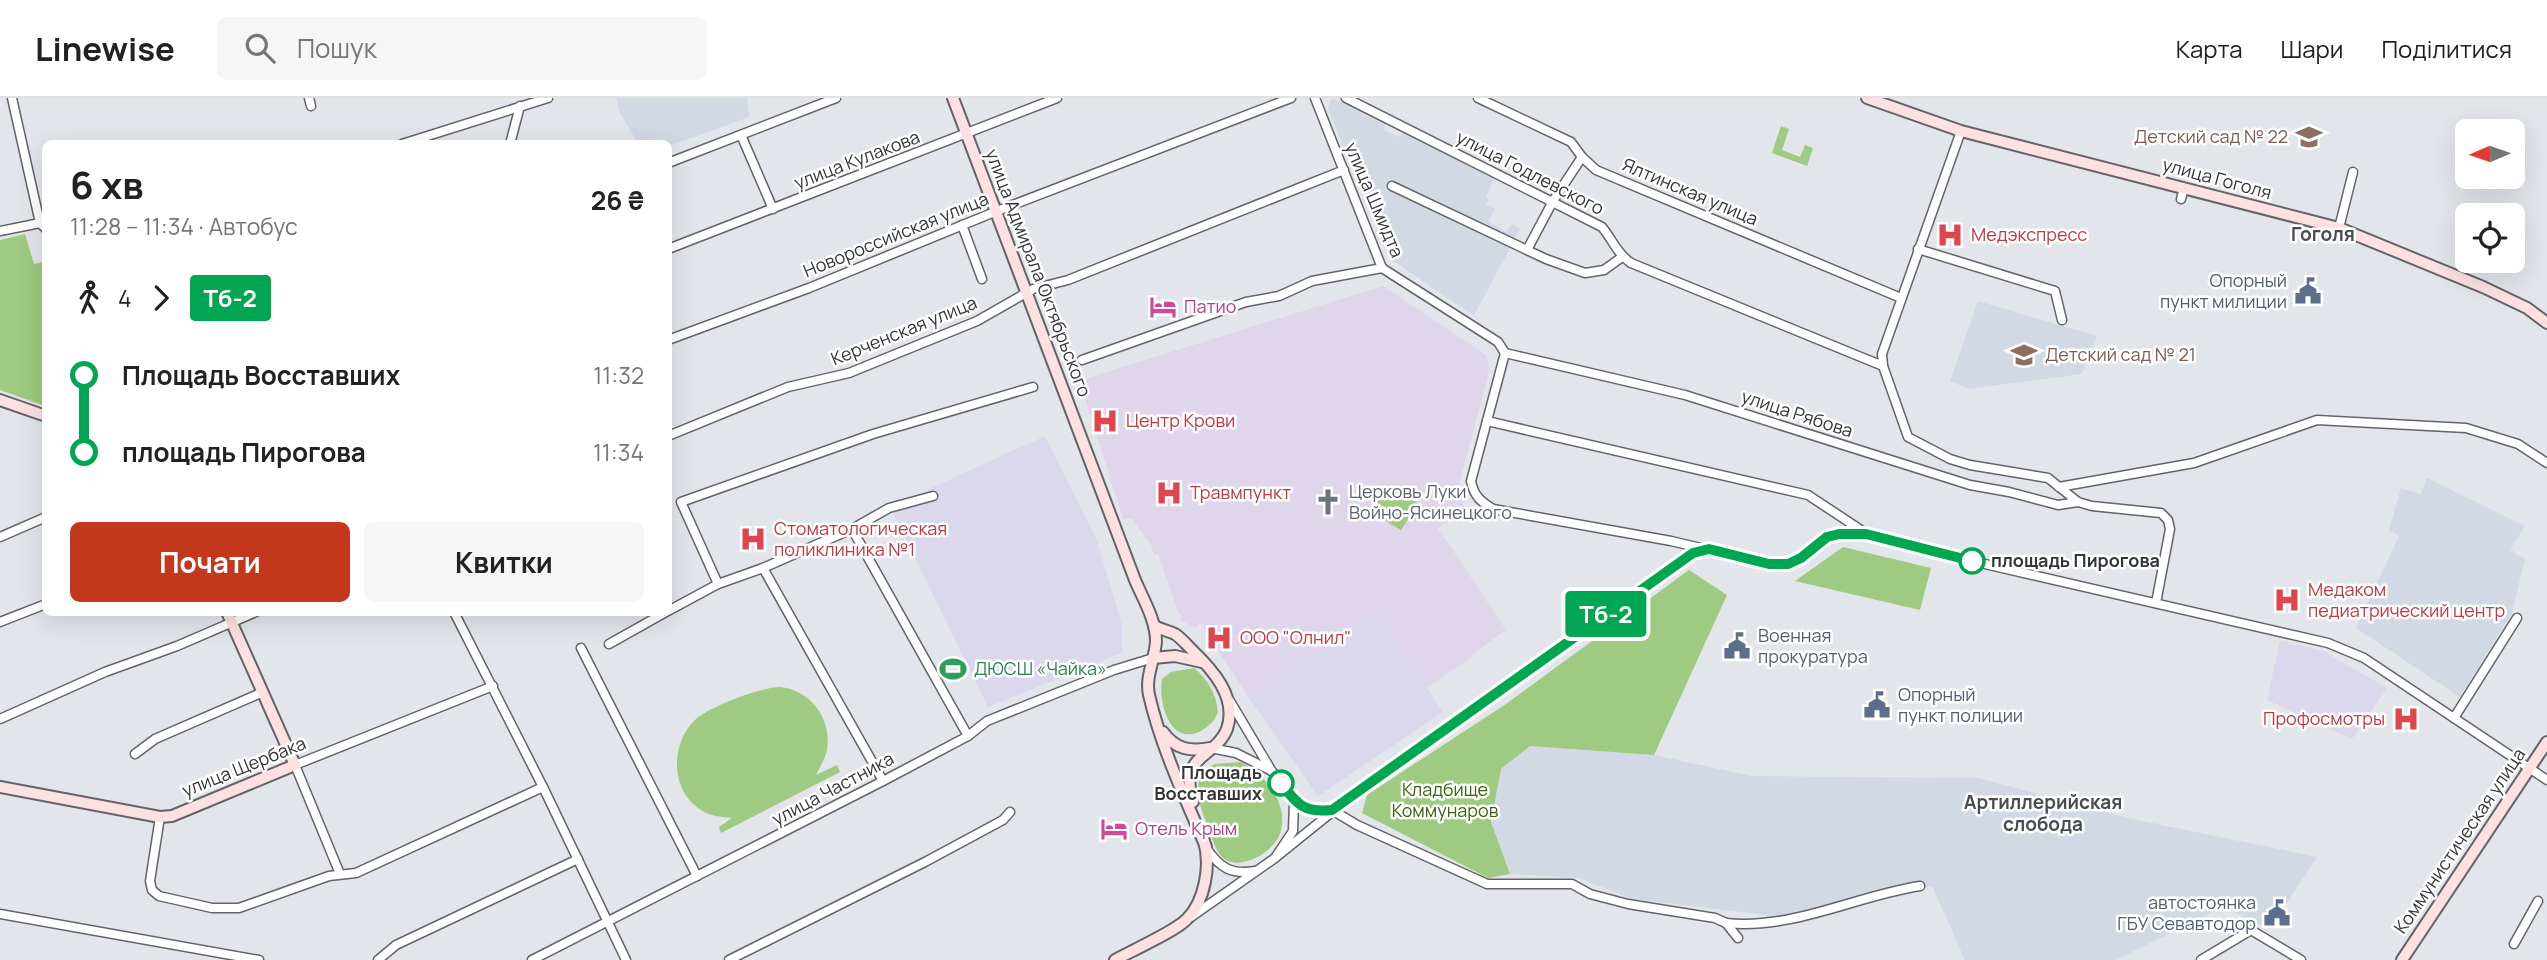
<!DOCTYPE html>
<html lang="uk">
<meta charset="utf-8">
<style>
body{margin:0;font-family:Manrope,sans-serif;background:#f6f6f6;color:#222;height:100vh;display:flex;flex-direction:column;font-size:26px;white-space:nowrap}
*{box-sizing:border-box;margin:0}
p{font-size:23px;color:#767676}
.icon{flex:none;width:38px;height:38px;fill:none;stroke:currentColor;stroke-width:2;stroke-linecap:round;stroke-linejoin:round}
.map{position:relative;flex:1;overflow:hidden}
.side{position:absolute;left:42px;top:42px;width:630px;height:476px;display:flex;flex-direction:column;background:#fff;border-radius:10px;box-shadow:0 7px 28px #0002}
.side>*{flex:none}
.badge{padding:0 14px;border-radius:5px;font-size:24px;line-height:46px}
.needle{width:46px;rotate:268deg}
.buttons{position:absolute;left:2455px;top:21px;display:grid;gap:14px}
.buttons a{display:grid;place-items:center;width:70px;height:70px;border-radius:10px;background:#fff;box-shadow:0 7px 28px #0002;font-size:35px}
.map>.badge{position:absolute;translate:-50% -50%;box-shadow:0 0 0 4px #fff}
.legs{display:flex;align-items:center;gap:10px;height:77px;padding:0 28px;font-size:23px}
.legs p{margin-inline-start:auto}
.headline{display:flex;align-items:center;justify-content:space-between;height:119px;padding:0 28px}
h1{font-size:38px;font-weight:700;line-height:52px}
.action{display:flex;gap:14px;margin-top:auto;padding:14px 28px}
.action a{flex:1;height:80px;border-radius:10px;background:#c3381d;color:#fff;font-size:28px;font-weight:700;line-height:80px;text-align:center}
.action a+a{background:#f6f6f6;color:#222}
ul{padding:0 28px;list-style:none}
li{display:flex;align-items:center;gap:24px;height:77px;font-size:26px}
li i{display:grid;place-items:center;width:10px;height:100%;margin:0 9px;background:currentColor}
li i::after{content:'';width:18px;height:18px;margin:-9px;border:5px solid;border-radius:50%;background:#fff}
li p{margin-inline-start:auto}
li:first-child i{background:linear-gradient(#0000 50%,currentColor 0)}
li:last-child i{background:linear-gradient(currentColor 50%,#0000 0)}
header{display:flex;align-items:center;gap:42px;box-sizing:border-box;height:98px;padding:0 35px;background:#fff;border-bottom:2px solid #e0e0e0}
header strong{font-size:33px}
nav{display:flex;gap:38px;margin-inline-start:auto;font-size:24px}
.search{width:490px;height:63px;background:#f6f6f6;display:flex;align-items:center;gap:18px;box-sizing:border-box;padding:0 24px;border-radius:10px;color:#767676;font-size:26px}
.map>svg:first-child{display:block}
.commercial{fill:#dbd8ee}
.built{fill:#d3d9e4}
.medical{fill:#e0d6eb}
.green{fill:#9eca81}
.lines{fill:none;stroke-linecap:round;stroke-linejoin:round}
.street-casing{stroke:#626469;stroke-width:11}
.secondary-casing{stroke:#626469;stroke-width:14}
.street{stroke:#fff;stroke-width:8}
.secondary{stroke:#fde0e2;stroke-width:10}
.line-1-casing{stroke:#fff;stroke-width:16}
.line-1{stroke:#00a651;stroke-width:10}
.stop-1-dot{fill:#fff;stroke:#00a651;stroke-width:3.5}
.labels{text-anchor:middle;stroke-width:5;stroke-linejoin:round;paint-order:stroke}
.education-label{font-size:18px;fill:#785e54;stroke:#fff;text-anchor:end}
.street-label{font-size:18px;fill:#343537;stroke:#fff}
.health-label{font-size:18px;fill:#be3a42;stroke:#fff;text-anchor:start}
.service-label{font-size:18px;fill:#4e5e75;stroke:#fff;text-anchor:end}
.hotel-label{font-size:18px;fill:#b23c85;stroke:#fff;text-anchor:start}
.worship-label{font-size:18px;fill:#5b616d;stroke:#fff;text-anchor:start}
.stop-label{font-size:18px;font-weight:bold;fill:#343537;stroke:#fff;text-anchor:start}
.leisure-label{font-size:18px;fill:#27864d;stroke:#fff;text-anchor:start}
.park-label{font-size:18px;fill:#39640e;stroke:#fff}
.neighbourhood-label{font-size:19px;font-weight:bold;fill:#494b4f;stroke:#fff}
</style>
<header>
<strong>Linewise</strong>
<div class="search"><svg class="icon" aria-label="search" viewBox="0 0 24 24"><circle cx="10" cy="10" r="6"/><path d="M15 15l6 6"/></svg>Пошук</div>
<nav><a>Карта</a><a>Шари</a><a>Поділитися</a></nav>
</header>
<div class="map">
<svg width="2547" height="862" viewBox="0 0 2547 862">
<rect width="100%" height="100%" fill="#e2e5ea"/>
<g class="commercial">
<polygon points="1045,338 1096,440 1122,527 1122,555 988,609 890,409"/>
<polygon points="1376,513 1443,614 1318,698 1249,600"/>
<polygon points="2280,543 2323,553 2387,590 2352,641 2267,602"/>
</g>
<g class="built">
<polygon points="616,0 747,0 749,19 669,48 668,46 638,45 620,15"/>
<polygon points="1332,0 1385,27 1384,32 1399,39 1403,34 1494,81 1486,99 1489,101 1486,107 1495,111 1488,123 1506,134 1512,126 1520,131 1474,218 1389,160 1328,11"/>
<polygon points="1978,203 2097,238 2082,276 1969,291 1950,283"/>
<polygon points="2427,380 2525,428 2510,452 2525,461 2512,515 2460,599 2356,530 2399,438 2389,432 2401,390 2421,396"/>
<polygon points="1530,648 1654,657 1752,678 1978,680 2128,720 2317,759 2270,831 2223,809 2116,862 1965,862 1932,788 1769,828 1766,817 1632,801 1579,780 1510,776 1491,725 1501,671"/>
</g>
<polygon class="medical" points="1383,188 1486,257 1490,271 1458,390 1465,411 1437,431 1450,448 1506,532 1472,557 1472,559 1426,590 1376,513 1249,600 1200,525 1196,530 1180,522 1182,518 1178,514 1158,456 1154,457 1151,447 1132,421 1123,421 1080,284 1100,276"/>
<g class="green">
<polygon points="1781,28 1789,31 1782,52 1800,59 1805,47 1813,50 1807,68 1772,55"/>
<polygon points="25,136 34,166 45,163 45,308 0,292 0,142"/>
<polygon points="1396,395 1418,405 1401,432 1368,413 1382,396 1393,400"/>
<polygon points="1843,449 1931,470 1920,512 1795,483"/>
<polygon points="1689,472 1727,497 1654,657 1530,648 1501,671 1491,724 1510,776 1488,780 1362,715 1367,697 1506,606"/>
<path d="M1194,570C1208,581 1216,596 1218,614C1214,624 1208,629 1199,634C1169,647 1158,603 1162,581L1171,574Z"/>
<path d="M780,589C811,592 832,621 827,652C825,661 820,669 816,677L837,667L840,674L721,735L719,729L732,720C721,719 710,718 701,712C670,693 670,646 695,622C708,609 761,589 780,589Z"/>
<path d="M1240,664C1264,674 1288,705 1281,732C1277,752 1245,772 1226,762C1217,757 1213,743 1210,734C1201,710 1194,698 1201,672L1215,666Z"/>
</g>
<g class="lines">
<g class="street-casing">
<g id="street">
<polyline points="12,0 40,125 46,131"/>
<polyline points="309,0 311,8"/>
<polyline points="1315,0 1382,170 1498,244 1505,255"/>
<path d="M1346,0L1602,129C1612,141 1618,157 1631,165L1883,268"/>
<polyline points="1478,0 1571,44 1582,59 1596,72 1901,200"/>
<polyline points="1961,33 1882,256 1883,268 1908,339 1950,361 1970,367 2048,380 2078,404 2092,408 2161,415 2168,422 2170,431 2156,505"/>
<polyline points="741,37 773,111"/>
<polyline points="402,46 548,0"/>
<polyline points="510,46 520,8"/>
<polyline points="668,65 836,0"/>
<polyline points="1392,88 1546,161 1585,175 1604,172 1622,159"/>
<polyline points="2181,101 2184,90"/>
<polyline points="962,127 982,181"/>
<polyline points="2339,130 2353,74"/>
<polyline points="0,133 40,125"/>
<polyline points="668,151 1057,0"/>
<polyline points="1918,151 2055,193 2062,222"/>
<polyline points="1527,152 1553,103 1582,59"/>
<polyline points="668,242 809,190 997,113 1291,0"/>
<path d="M1505,255L1471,383C1474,398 1480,403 1493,411L1671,443L1769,466H1788L1801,459L1827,439L1839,436H1866L1972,463L2328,545L2364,560L2547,682"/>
<polyline points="1505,255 1685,297 1970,387 2009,394 2058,407 2078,404"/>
<polyline points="1082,262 1246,204 1279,198 1312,183 1382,170"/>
<polyline points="1487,323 1808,397 1864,434"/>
<polyline points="668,338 788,289 849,275 977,223 1033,191 1068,182 1344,72"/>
<polyline points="2059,389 2194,365 2317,322 2466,330 2518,346 2547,365"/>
<polyline points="852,431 968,638"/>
<polyline points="0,439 46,419"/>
<polyline points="763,470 883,683"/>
<polyline points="718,486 681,404 873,336 1033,289"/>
<polyline points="668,513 718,486 763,470 852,431 889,410 933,398"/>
<polyline points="454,514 543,689 626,862"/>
<polyline points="0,524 46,506"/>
<polyline points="609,546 666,514"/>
<polyline points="581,550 697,778"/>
<polyline points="2454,620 2517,520"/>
<polyline points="0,621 105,574 177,548 256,514"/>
<polyline points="1211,650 1236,655 1270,672"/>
<polyline points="135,656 155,641 263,594"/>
<polyline points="1294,703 1313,713 1332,712"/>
<polyline points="1332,712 1357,727 1487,786 1572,786 1590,796 1628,806 1715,820 1726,825 1738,840"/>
<polyline points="160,719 150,783 152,792 159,798 212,810 239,810 329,778 356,775 543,689"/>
<path d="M1207,751C1220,770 1232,777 1255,773"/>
<polyline points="1275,760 1368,685 1680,463 1693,455 1706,452"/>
<polyline points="340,776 295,667 493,588"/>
<polyline points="0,816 259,862"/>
<polyline points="1191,819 1275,760 1293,733 1294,703 1271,672 1230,603"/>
<path d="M1726,825C1793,832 1855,798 1920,788"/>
<polyline points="2514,846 2538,803"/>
<polyline points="378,862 396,847 578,761"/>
<polyline points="532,862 883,683 968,638 987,623 1114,572 1153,560"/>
<polyline points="729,862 925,764 1003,722 1010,714"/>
<polyline points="2201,862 2251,832 2301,862"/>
</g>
</g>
<g class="secondary-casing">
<g id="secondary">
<path d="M953,0L1135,482C1143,501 1156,522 1156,543C1155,562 1145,578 1149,597C1161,649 1185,700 1206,749"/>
<polyline points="1867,0 1961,33 2339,130 2483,189 2527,210 2547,225"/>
<polyline points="0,302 46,318"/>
<path d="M1154,528C1161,531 1168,533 1175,536C1181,540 1186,546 1191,551C1212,571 1238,599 1227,631C1215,661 1178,655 1193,704"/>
<polyline points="1153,560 1175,558 1202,564"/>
<path d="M1163,634C1175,651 1190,654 1210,650"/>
<polyline points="0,689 160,719 172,718 295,667 227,514"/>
<path d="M1115,862C1131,853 1176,833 1187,821C1205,803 1211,767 1204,743"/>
<polyline points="2402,862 2547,644"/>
</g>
</g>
<use href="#street" class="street"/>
<use href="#secondary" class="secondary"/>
</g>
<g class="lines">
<g class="line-1-casing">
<path id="line-1" d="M1281,685C1297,706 1303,715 1332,712L1693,455L1709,451L1769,466H1788L1801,460L1827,439L1839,436H1866L1972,463"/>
</g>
<use href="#line-1" class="line-1"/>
</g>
<defs>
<g id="school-bare" transform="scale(2.1)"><path d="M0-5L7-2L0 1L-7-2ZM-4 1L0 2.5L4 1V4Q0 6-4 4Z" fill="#8d6e63" stroke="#fff" stroke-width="2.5" paint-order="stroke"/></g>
<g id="hospital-bare" transform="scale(2.1)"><path d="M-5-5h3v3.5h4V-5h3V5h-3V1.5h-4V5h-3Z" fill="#e0444e" stroke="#fff" stroke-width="2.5" paint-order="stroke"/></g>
<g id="civic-bare" transform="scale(2.1)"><path d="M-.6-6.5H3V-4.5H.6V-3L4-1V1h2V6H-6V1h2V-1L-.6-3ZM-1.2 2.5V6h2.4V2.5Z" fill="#5c6f8a" stroke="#fff" stroke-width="2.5" paint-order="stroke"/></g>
<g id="hotel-bare" transform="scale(2.1)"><path d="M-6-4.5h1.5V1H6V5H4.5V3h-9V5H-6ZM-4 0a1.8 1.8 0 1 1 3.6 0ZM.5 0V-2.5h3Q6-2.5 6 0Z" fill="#d1479c" stroke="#fff" stroke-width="2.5" paint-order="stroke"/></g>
<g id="church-bare" transform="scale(2.1)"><path d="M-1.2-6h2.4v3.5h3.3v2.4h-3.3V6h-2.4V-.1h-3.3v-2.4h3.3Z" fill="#6b7280" stroke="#fff" stroke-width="2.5" paint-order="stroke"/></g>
<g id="stadium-bare" transform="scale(2.1)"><path d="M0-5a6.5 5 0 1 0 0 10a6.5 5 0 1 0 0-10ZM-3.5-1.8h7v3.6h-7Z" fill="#2e9e5b" stroke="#fff" stroke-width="2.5" paint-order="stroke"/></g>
</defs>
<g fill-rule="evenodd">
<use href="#school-bare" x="2309" y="39"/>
<use href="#hospital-bare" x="1950" y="137"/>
<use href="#civic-bare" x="2308" y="193"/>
<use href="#hotel-bare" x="1163" y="209"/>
<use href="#school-bare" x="2024" y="257"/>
<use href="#hospital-bare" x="1105" y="323"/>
<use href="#hospital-bare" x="1169" y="395"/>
<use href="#church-bare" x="1328" y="404"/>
<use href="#hospital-bare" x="753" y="441"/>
<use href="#hospital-bare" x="2287" y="502"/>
<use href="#hospital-bare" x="1219" y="540"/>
<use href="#civic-bare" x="1737" y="548"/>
<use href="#stadium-bare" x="953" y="571"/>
<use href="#civic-bare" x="1877" y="607"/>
<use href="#hospital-bare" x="2406" y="621"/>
<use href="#hotel-bare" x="1114" y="731"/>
<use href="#civic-bare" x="2277" y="815"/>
</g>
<g class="stop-1-dot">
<circle cx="1972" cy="463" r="12"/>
<circle cx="1281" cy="685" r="12"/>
</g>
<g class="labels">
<g class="education-label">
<text x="2288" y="45">Детский сад № 22</text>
<text x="2045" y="263" text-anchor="start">Детский сад № 21</text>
</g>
<g class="street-label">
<text transform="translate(857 62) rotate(-21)" y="6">улица Кулакова</text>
<text transform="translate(1530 75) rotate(27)" y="6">улица Годлевского</text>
<text transform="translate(2217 81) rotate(15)" y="6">улица Гоголя</text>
<text transform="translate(1690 94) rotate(23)" y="6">Ялтинская улица</text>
<text transform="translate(1374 102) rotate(67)" y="6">улица Шмидта</text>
<text transform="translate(896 137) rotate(-22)" y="6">Новороссийская улица</text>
<text transform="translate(1038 175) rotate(69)" y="6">улица Адмирала Октябрьского</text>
<text transform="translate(904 233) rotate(-22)" y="6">Керченская улица</text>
<text transform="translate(1797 316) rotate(18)" y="6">улица Рябова</text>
<text transform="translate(244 669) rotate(-22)" y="6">улица Щербака</text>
<text transform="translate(833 691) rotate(-28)" y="6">улица Частника</text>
<text transform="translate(2460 743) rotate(-56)" y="6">Коммунистическая улица</text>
</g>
<g class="health-label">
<text x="1971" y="143">Медэкспресс</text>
<text x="1126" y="329">Центр Крови</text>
<text x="1190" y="401">Травмпункт</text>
<text x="774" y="437">Стоматологическая<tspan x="774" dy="21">поликлиника №1</tspan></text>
<text x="2308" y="498">Медаком<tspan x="2308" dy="21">педиатрический центр</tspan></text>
<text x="1240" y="546">ООО "Олнил"</text>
<text x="2385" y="627" text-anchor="end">Профосмотры</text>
</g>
<g class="service-label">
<text x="2287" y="189">Опорный<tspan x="2287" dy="21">пункт милиции</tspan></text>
<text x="1758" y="544" text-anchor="start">Военная<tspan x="1758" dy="21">прокуратура</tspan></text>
<text x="1898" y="603" text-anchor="start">Опорный<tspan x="1898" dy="21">пункт полиции</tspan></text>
<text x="2256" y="811">автостоянка<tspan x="2256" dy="21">ГБУ Севавтодор</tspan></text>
</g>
<g class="hotel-label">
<text x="1184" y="215">Патио</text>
<text x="1135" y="737">Отель Крым</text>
</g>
<g class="worship-label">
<text x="1349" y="400">Церковь Луки<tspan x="1349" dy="21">Войно-Ясинецкого</tspan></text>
</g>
<g class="stop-label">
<text x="1991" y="469">площадь Пирогова</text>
<text x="1262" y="681" text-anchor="end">Площадь<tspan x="1262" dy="21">Восставших</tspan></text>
</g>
<g class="leisure-label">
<text x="974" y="577">ДЮСШ «Чайка»</text>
</g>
<g class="park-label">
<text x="1445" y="698">Кладбище<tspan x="1445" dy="21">Коммунаров</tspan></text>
</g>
<g class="neighbourhood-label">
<text x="2323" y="143">Гоголя</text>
<text x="2043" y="711">Артиллерийская<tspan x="2043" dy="22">слобода</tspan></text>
</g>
</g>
</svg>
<div class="buttons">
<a><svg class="needle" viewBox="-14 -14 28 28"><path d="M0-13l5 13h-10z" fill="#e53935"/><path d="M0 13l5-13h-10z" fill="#767676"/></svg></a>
<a><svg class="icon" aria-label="locate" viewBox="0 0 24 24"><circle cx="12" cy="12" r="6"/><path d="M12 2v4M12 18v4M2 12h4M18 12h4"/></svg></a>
</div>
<b class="badge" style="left:1606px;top:516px;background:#00a651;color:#fff">Тб-2</b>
<section class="side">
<div class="headline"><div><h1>6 хв</h1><p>11:28 – 11:34 · Автобус</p></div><b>26 ₴</b></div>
<div class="legs"><svg class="icon" aria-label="walk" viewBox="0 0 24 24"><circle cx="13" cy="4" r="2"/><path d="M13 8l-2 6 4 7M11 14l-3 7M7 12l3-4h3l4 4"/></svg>4<svg class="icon" aria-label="forward" viewBox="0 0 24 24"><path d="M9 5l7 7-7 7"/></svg><b class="badge" style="background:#00a651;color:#fff">Тб-2</b></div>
<ul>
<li><i style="color:#00a651"></i><b>Площадь Восставших</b><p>11:32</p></li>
<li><i style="color:#00a651"></i><b>площадь Пирогова</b><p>11:34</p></li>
</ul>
<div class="action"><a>Почати</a><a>Квитки</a></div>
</section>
</div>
